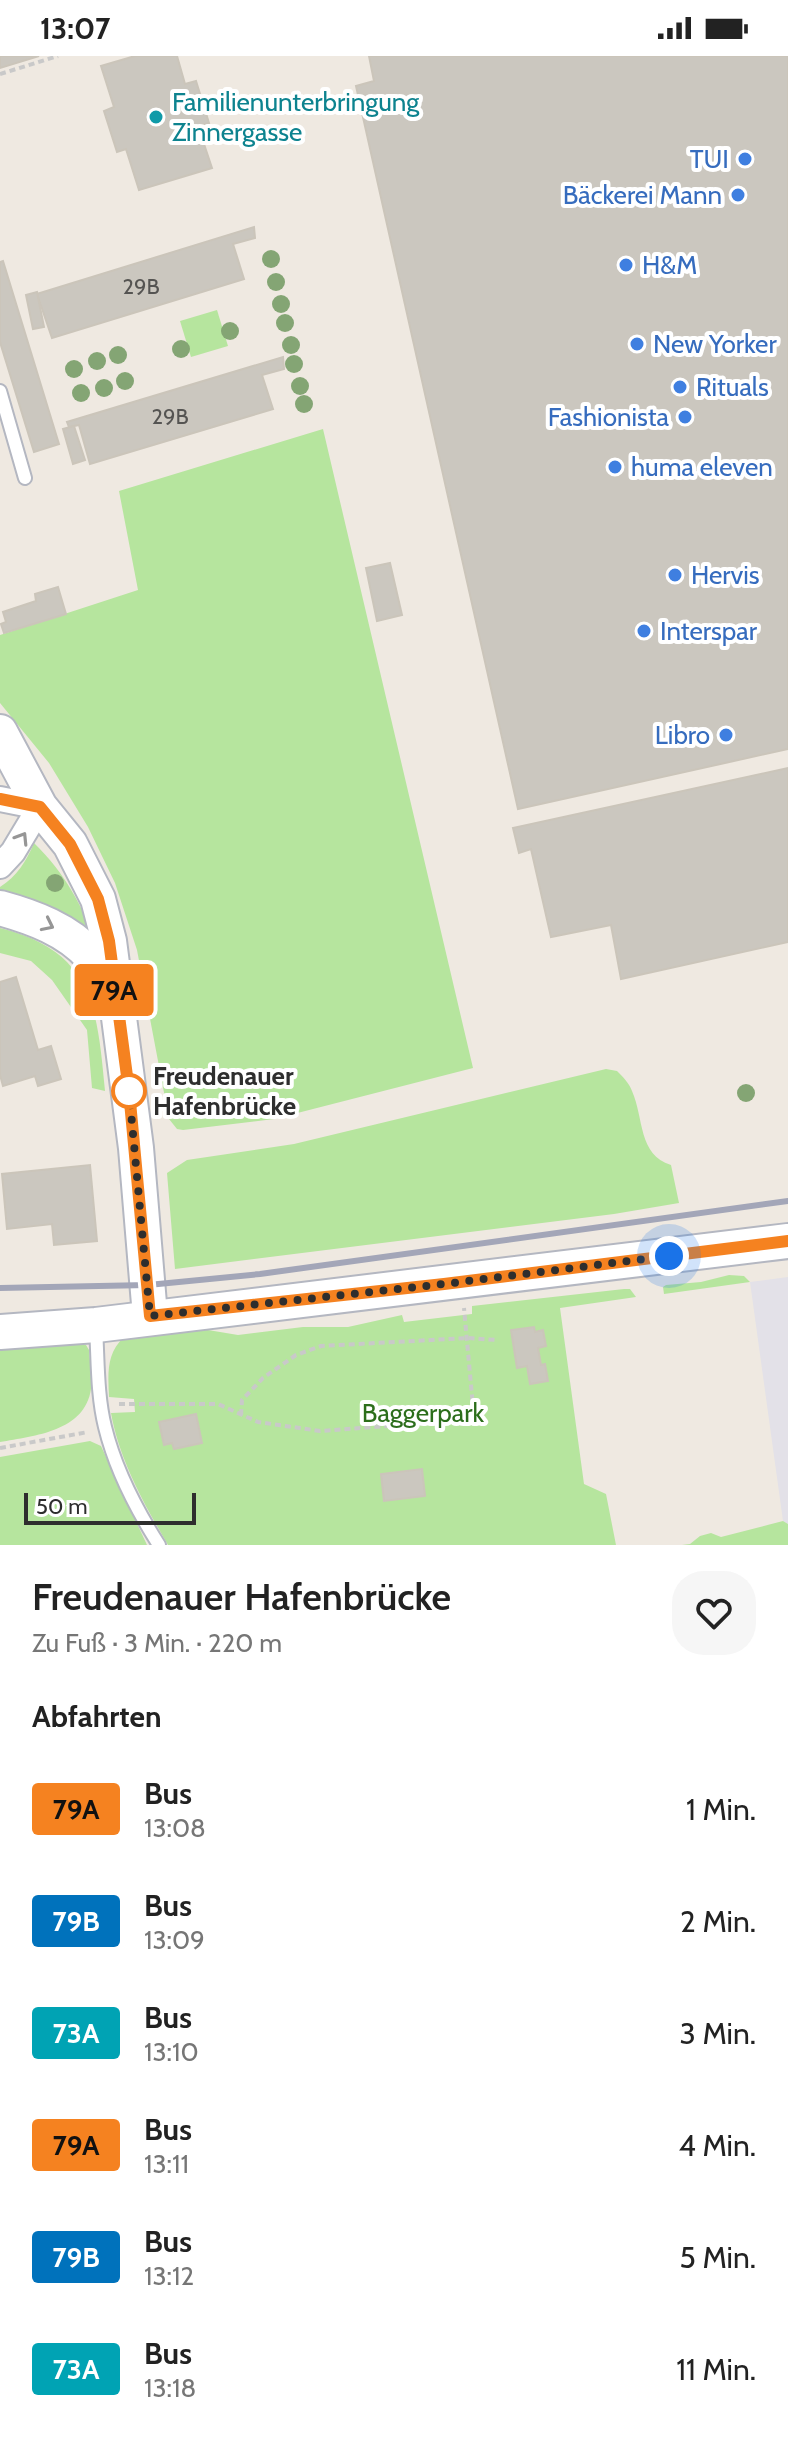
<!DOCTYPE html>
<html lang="de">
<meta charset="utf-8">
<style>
body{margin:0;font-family:Cabin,sans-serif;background:#f6f6f6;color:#222;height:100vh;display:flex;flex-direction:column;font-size:30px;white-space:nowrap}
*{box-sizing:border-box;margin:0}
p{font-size:26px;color:#767676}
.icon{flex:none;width:44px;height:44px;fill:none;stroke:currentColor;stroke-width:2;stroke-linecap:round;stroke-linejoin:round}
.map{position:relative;height:1489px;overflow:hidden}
.panel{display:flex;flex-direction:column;background:#fff;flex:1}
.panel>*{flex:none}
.badge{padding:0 16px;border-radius:6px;font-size:28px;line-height:52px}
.scale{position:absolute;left:24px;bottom:20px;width:172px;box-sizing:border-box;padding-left:8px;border:4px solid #2e2e2e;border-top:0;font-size:22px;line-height:28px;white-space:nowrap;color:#2e2e2e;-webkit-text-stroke:6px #fff;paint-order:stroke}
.you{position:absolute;width:40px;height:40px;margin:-20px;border:6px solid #fff;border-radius:50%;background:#1a73e8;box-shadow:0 0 0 12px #1a73e833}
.map>.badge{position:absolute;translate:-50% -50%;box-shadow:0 0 0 4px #fff}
h2{padding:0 32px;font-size:30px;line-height:72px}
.round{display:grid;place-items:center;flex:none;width:84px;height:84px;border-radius:32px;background:#f6f6f6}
.headline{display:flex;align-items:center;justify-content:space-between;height:136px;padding:0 32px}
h1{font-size:38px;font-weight:600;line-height:60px}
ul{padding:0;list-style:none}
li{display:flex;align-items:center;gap:24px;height:112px;padding:0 32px}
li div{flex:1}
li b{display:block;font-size:30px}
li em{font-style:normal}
li .badge{min-width:88px;font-weight:700;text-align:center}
.status{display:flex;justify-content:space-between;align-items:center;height:56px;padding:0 40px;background:#fff;direction:ltr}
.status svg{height:22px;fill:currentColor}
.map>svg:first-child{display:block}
.industrial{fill:#e3e1e8}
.green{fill:#b6e59e}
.building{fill:#cbc7bf;stroke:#cbc5ba;stroke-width:2}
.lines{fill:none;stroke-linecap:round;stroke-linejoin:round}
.lane-casing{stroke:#b4b7c1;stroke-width:16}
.street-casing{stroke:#b4b7c1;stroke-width:28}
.secondary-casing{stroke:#b4b7c1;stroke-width:38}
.path{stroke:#c9c9c9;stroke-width:4;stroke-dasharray:6 4;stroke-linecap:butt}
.lane{stroke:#fff;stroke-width:12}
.street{stroke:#fff;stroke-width:24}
.secondary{stroke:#fff;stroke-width:34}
.rail{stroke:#a3a6b8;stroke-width:6}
.tree{fill:#84a574}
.oneway{stroke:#969696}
.line-casing{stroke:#fff;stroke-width:18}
.line{stroke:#f58220;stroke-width:12}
.walk{stroke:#2e2e2e;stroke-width:8;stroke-dasharray:0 14.4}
.culture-dot{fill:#0f9aa8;stroke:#fff;stroke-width:3}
.shop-dot{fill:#3f7fe0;stroke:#fff;stroke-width:3}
.stop-dot{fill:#fff;stroke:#f58220;stroke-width:4}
.labels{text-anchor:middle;stroke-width:8;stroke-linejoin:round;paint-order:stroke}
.number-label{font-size:22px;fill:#555452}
.culture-label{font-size:26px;fill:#0d838f;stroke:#fff;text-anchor:start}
.shop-label{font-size:26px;fill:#366cbe;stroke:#fff;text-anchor:start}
.stop-label{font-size:26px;font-weight:bold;fill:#2e2e2e;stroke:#fff;text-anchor:start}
.park-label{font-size:26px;fill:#2c6e1b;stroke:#fff}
</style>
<div class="status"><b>13:07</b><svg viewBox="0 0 49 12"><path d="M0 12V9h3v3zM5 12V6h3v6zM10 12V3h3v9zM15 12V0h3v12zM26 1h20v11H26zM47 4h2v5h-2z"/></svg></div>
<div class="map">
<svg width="788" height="1489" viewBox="0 0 788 1489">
<rect width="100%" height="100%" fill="#efe9e1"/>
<polygon class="industrial" points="788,1221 788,1468 783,1465 750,1226"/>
<g class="green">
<polygon points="217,254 228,290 191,301 180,265"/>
<polygon points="323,373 473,1012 274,1063 183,1074 177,1073 169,1063 137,894 115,827 88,771 49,707 0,647 0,579 138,534 119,435"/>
<path d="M34,787C65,817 83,851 98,891L0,840V831C17,820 26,806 34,787Z"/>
<path d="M0,872C93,895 97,951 105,1035L92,1032L87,974L52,924L31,905L0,897Z"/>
<path d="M606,1013L617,1015C623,1021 629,1027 632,1035C644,1062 638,1099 671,1109L679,1147L614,1158L175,1213L167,1117L187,1104L294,1088Z"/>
<polygon points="729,1219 744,1220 750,1226 664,1238 663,1231 666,1229 701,1226"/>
<path d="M624,1233H630L636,1241L560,1252L584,1428L606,1438L616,1489H168C144,1448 119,1403 111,1357L135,1356L134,1343L109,1341C108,1318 106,1298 124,1281L182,1275L208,1274L238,1279L303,1271H348L402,1259L404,1266L472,1258V1250Z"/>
<path d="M79,1288L86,1289L89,1294C90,1307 93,1320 91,1333C85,1375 35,1380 0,1386V1294Z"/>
<polygon points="90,1385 101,1390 147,1489 0,1489 0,1401"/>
<polygon points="783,1465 788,1468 788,1489 682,1489 690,1488 700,1480 711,1477 721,1481"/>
</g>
<g class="building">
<polygon points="0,0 39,0 0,12"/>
<polygon points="135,0 177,0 185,28 196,25 209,67 198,70 212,112 139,134 126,93 117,96 104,55 114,51 101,10"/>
<polygon points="369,0 788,0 788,693 518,753 356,30 374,25"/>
<polygon points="254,171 255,182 233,188 244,223 52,282 37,238"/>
<polygon points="3,205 59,388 34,396 0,286 0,206"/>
<polygon points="37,236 44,271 33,273 26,239"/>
<polygon points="283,301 284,313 262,319 273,353 90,408 79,369 69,371 67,366"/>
<polygon points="74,370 85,404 73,408 63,373"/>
<polygon points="390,507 402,559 377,565 366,512"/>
<polygon points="58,531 66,558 4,577 1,568 6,566 3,556 36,545 35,538"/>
<polygon points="788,712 788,886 621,923 611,869 551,881 531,793 519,797 513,772"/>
<polygon points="16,921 38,994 51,990 61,1023 38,1030 35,1020 3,1030 0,1019 0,926"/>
<polygon points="90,1109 97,1185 54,1189 52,1168 7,1173 2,1118"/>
<polygon points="534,1271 535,1276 543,1274 546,1290 538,1292 541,1309 545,1308 548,1325 530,1328 527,1310 517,1312 511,1274"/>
<polygon points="196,1358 202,1387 174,1393 172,1387 164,1389 159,1366"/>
<polygon points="422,1413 425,1440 384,1445 381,1418"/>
</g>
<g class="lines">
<g class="lane-casing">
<g id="lane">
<polyline points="0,335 25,422"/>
<path d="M96,1272C98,1304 97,1339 105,1371C115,1412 136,1453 159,1489"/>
</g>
</g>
<g class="street-casing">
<polyline id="street" points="0,743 40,751 13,796 0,810"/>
</g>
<g class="secondary-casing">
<g id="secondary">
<polyline points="0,676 40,751 70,788 98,843 109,885 136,1092 150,1260"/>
<path d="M0,852C33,861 68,874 91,900C100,909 107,921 114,932"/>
<polyline points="0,1276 96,1269 788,1185"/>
</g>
</g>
<g class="path">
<polyline points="0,18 58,0"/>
<polyline points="119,1348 218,1348 258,1366 320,1375 454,1365 473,1351 464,1252"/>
<polyline points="241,1359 242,1344 263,1322 296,1299 321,1290 468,1282 497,1284"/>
<polyline points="0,1392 88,1376"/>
</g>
<use href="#lane" class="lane"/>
<use href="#street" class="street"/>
<use href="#secondary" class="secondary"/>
<polyline class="rail" points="0,1232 148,1229 260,1218 788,1145"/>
</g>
<g class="tree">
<circle cx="271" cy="203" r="9"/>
<circle cx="276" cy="226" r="9"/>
<circle cx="281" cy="248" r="9"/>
<circle cx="285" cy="267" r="9"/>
<circle cx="230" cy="275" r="9"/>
<circle cx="291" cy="289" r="9"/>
<circle cx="181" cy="293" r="9"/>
<circle cx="118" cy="299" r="9"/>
<circle cx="97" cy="305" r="9"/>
<circle cx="294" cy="308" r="9"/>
<circle cx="74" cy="313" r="9"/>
<circle cx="125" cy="325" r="9"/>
<circle cx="300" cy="330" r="9"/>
<circle cx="104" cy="332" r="9"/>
<circle cx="81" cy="337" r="9"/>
<circle cx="304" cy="348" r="9"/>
<circle cx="55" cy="827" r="9"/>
<circle cx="746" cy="1037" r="9"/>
</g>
<defs><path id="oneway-chevron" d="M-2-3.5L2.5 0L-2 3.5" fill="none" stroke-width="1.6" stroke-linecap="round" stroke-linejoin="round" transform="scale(2)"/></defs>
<g class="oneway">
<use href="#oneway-chevron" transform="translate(22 782) rotate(-58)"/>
<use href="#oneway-chevron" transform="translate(48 869) rotate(26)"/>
</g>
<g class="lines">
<g class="line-casing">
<polyline id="line" points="0,743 40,751 70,788 98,843 109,885 129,1035 150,1260 444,1228 788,1185"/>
</g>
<use href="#line" class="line"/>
<polyline class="walk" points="129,1035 150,1260 444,1228 669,1200"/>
</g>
<circle class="culture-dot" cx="156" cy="61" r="8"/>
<g class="shop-dot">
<circle cx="745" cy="103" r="8"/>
<circle cx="738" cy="139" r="8"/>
<circle cx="626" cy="209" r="8"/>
<circle cx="637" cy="288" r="8"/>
<circle cx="680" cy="331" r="8"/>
<circle cx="685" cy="361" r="8"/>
<circle cx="615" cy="411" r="8"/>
<circle cx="675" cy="519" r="8"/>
<circle cx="644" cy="575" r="8"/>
<circle cx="726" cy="679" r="8"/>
</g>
<circle class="stop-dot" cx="129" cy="1035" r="16"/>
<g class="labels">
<g class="number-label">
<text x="141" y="238">29B</text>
<text x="170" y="368">29B</text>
</g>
<g class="culture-label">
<text x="172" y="55">Familienunterbringung<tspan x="172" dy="30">Zinnergasse</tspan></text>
</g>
<g class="shop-label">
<text x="729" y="112" text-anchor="end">TUI</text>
<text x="722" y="148" text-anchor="end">Bäckerei Mann</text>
<text x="642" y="218">H&amp;M</text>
<text x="653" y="297">New Yorker</text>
<text x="696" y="340">Rituals</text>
<text x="669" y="370" text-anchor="end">Fashionista</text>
<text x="631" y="420">huma eleven</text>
<text x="691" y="528">Hervis</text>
<text x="660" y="584">Interspar</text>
<text x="710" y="688" text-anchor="end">Libro</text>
</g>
<g class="stop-label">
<text x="153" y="1029">Freudenauer<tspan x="153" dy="30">Hafenbrücke</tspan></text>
</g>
<g class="park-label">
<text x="423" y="1366">Baggerpark</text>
</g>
</g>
</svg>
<div class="scale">50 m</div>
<div class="you" style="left:669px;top:1200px"></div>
<b class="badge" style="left:114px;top:934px;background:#f58220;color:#111">79A</b>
</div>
<section class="panel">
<div class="headline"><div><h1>Freudenauer Hafenbrücke</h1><p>Zu Fuß · 3 Min. · 220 m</p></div><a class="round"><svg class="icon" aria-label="heart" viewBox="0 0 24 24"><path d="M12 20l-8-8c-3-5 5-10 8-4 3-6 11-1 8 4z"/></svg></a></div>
<h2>Abfahrten</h2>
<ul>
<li><span class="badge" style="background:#f58220;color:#111">79A</span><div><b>Bus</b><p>13:08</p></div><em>1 Min.</em></li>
<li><span class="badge" style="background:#0072bc;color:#fff">79B</span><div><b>Bus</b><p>13:09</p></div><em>2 Min.</em></li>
<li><span class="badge" style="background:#00a3b4;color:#fff">73A</span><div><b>Bus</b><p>13:10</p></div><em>3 Min.</em></li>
<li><span class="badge" style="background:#f58220;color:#111">79A</span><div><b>Bus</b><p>13:11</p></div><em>4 Min.</em></li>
<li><span class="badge" style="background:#0072bc;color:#fff">79B</span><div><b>Bus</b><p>13:12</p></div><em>5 Min.</em></li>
<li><span class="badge" style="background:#00a3b4;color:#fff">73A</span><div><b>Bus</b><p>13:18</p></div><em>11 Min.</em></li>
</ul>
</section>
